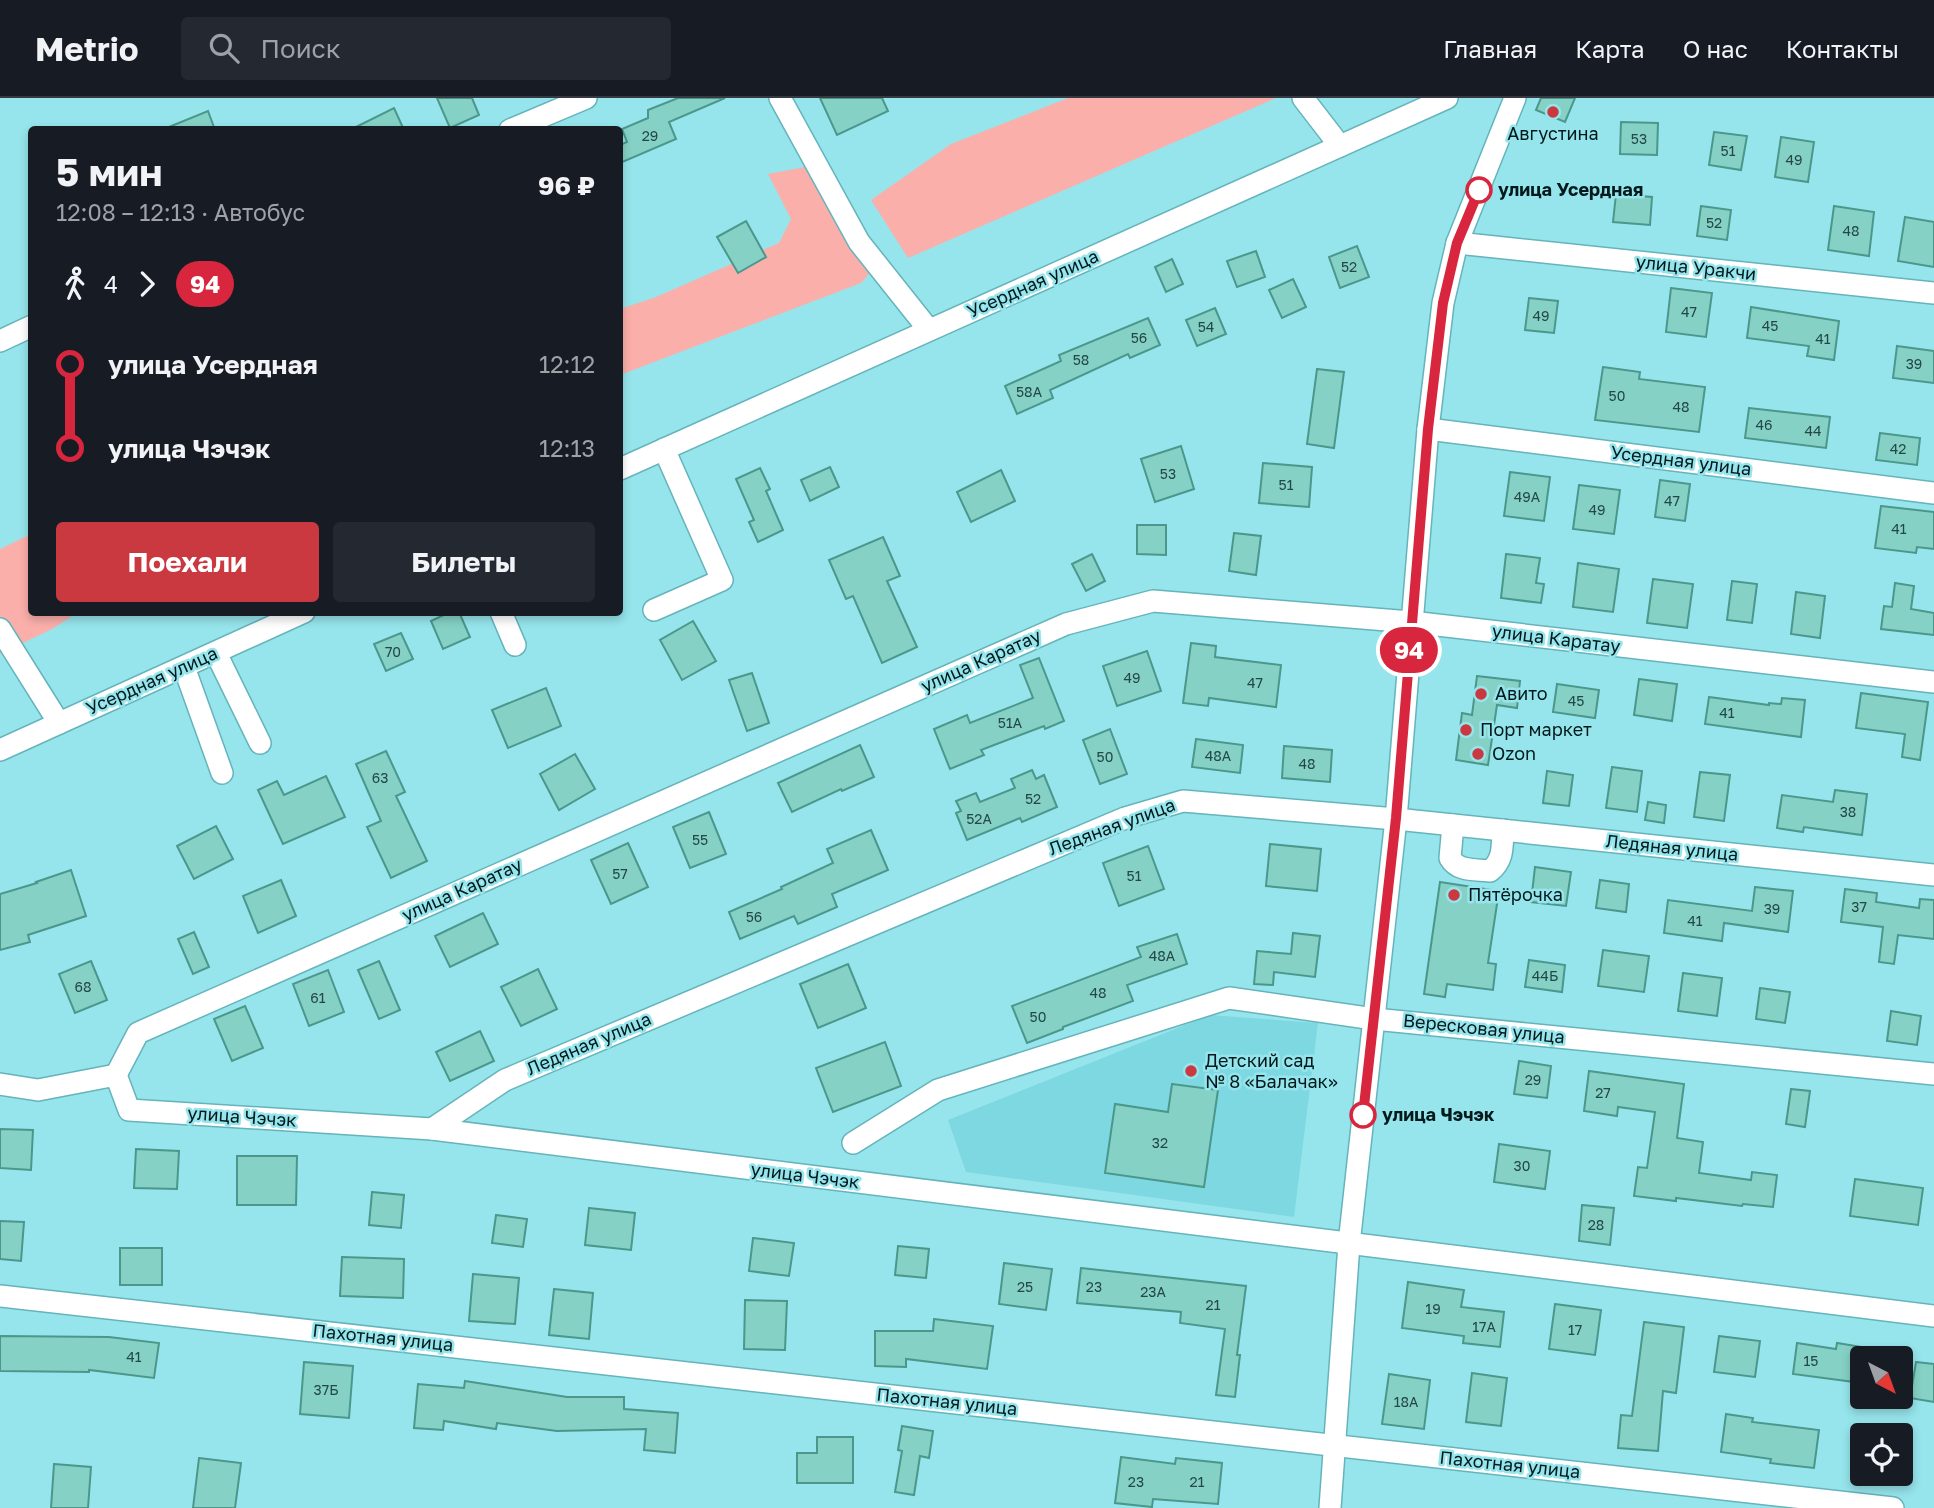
<!DOCTYPE html>
<html lang="ru">
<meta charset="utf-8">
<style>
body{margin:0;font-family:"Golos Text",sans-serif;background:#242831;color:#f1f3f6;height:100vh;display:flex;flex-direction:column;font-size:26px;white-space:nowrap}
*{box-sizing:border-box;margin:0}
p{font-size:23px;color:#9ea1a6}
.icon{flex:none;width:38px;height:38px;fill:none;stroke:currentColor;stroke-width:2;stroke-linecap:round;stroke-linejoin:round}
.map{position:relative;flex:1;overflow:hidden}
.side{position:absolute;left:28px;top:28px;width:595px;height:490px;display:flex;flex-direction:column;background:#171b24;border-radius:7px;box-shadow:0 4px 10px #0003}
.side>*{flex:none}
.badge{padding:0 14px;border-radius:23px;font-size:24px;line-height:46px}
.needle{width:46px;rotate:139deg}
.controls{position:absolute;left:1850px;top:1248px;display:grid;gap:14px}
.controls a{display:grid;place-items:center;width:63px;height:63px;border-radius:7px;background:#171b24;box-shadow:0 4px 10px #0003;font-size:35px}
.map>.badge{position:absolute;translate:-50% -50%;box-shadow:0 0 0 4px #fff}
.legs{display:flex;align-items:center;gap:10px;height:77px;padding:0 28px;font-size:23px}
.legs p{margin-inline-start:auto}
.summary{display:flex;align-items:center;justify-content:space-between;height:119px;padding:0 28px}
h1{font-size:38px;font-weight:700;line-height:52px}
.primary-button{display:flex;gap:14px;margin-top:auto;padding:14px 28px}
.primary-button a{flex:1;height:80px;border-radius:7px;background:#c9393f;color:#fff;font-size:28px;font-weight:700;line-height:80px;text-align:center}
.primary-button a+a{background:#242831;color:#f1f3f6}
ul{padding:0 28px;list-style:none}
li{display:flex;align-items:center;gap:24px;height:84px;font-size:26px}
li i{display:grid;place-items:center;width:10px;height:100%;margin:0 9px;background:currentColor}
li i::after{content:'';width:18px;height:18px;margin:-9px;border:5px solid;border-radius:50%;background:#171b24}
li p{margin-inline-start:auto}
li:first-child i{background:linear-gradient(#0000 50%,currentColor 0)}
li:last-child i{background:linear-gradient(currentColor 50%,#0000 0)}
header{display:flex;align-items:center;gap:42px;box-sizing:border-box;height:98px;padding:0 35px;background:#171b24;border-bottom:2px solid #363941}
header strong{font-size:33px}
nav{display:flex;gap:38px;margin-inline-start:auto;font-size:24px}
.search{width:490px;height:63px;background:#242831;display:flex;align-items:center;gap:18px;box-sizing:border-box;padding:0 24px;border-radius:7px;color:#9ea1a6;font-size:26px}
.map>svg:first-child{display:block}
.built{fill:#7ed8e1}
.green{fill:#fbafab}
.building{fill:#85d1c5;stroke:#4b978c;stroke-width:2}
.lines{fill:none;stroke-linecap:round;stroke-linejoin:round}
.minor-casing{stroke:#65b4bb;stroke-width:24}
.minor{stroke:#fff;stroke-width:21}
.line-1-casing{stroke:#fff;stroke-width:16}
.line-1{stroke:#d7263d;stroke-width:10}
.poi-dot{fill:#c9393f;stroke:#96e5ec;stroke-width:2.5}
.stop-1-dot{fill:#fff;stroke:#d7263d;stroke-width:3.5}
.labels{text-anchor:middle;stroke-width:5;stroke-linejoin:round;paint-order:stroke}
.number-label{font-size:14px;fill:#234846}
.poi-label{font-size:18px;fill:#021a1c;stroke:#96e5ec;text-anchor:start}
.stop-label{font-size:18px;font-weight:bold;fill:#021a1c;stroke:#96e5ec;text-anchor:start}
.street-label{font-size:18px;fill:#021a1c;stroke:#96e5ec}
</style>
<header>
<strong>Metrio</strong>
<div class="search"><svg class="icon" aria-label="search" viewBox="0 0 24 24"><circle cx="10" cy="10" r="6"/><path d="M15 15l6 6"/></svg>Поиск</div>
<nav><a>Главная</a><a>Карта</a><a>О нас</a><a>Контакты</a></nav>
</header>
<div class="map">
<svg width="1934" height="1410" viewBox="0 0 1934 1410">
<rect width="100%" height="100%" fill="#96e5ec"/>
<polygon class="built" points="1210,917 1318,925 1294,1119 966,1074 948,1022"/>
<g class="green">
<polygon points="1068,0 1276,0 908,160 871,102 951,46"/>
<polygon points="805,69 881,162 861,185 620,277 620,211 656,199 779,145 791,121 768,76"/>
<polygon points="31,436 32,514 77,515 52,531 0,556 0,451"/>
</g>
<g class="building">
<polygon points="437,0 472,0 479,17 450,30"/>
<polygon points="678,0 725,0 669,24 676,41 620,65 620,47 627,44 622,31 648,20 648,12"/>
<polygon points="820,0 882,0 888,13 837,37"/>
<polygon points="1541,0 1575,0 1565,24 1536,12"/>
<polygon points="394,10 404,32 350,32"/>
<polygon points="208,13 215,32 164,32 164,31"/>
<polygon points="1621,24 1658,25 1657,57 1620,56"/>
<polygon points="1714,34 1747,38 1741,72 1709,67"/>
<polygon points="1781,39 1814,44 1808,84 1775,79"/>
<polygon points="1616,96 1652,99 1650,127 1613,124"/>
<polygon points="1701,108 1731,112 1727,142 1697,138"/>
<polygon points="1834,108 1874,114 1869,158 1828,152"/>
<polygon points="1905,119 1934,124 1934,169 1898,163"/>
<polygon points="746,123 766,159 738,175 717,139"/>
<polygon points="1357,148 1369,179 1340,190 1329,159"/>
<polygon points="1256,153 1265,179 1237,189 1227,163"/>
<polygon points="1172,161 1183,186 1166,194 1155,169"/>
<polygon points="1293,181 1306,209 1282,220 1269,192"/>
<polygon points="1671,190 1712,195 1706,239 1666,234"/>
<polygon points="1529,200 1558,203 1554,235 1525,232"/>
<polygon points="1751,209 1839,223 1834,262 1807,258 1809,248 1747,240"/>
<polygon points="1215,210 1226,236 1197,248 1186,222"/>
<polygon points="1148,220 1160,247 1130,260 1128,256 1050,292 1053,300 1017,316 1005,288 1061,263 1059,257"/>
<polygon points="1897,248 1934,253 1934,285 1893,280"/>
<polygon points="1603,269 1640,274 1639,281 1705,289 1699,334 1595,322"/>
<polygon points="1317,271 1344,274 1334,350 1307,346"/>
<polygon points="1749,310 1830,319 1826,350 1745,340"/>
<polygon points="1880,335 1920,340 1917,367 1876,362"/>
<polygon points="1181,348 1194,391 1155,404 1141,361"/>
<polygon points="1263,365 1312,369 1309,409 1259,405"/>
<polygon points="830,369 839,389 810,403 801,382"/>
<polygon points="760,370 770,391 766,393 783,432 758,444 749,424 754,422 736,381"/>
<polygon points="1001,372 1015,403 971,424 957,394"/>
<polygon points="1510,374 1550,379 1544,423 1504,418"/>
<polygon points="1660,382 1690,386 1685,423 1655,419"/>
<polygon points="1579,387 1620,392 1614,436 1573,431"/>
<polygon points="1881,408 1934,414 1934,451 1917,449 1916,455 1875,450"/>
<polygon points="1137,427 1166,427 1166,457 1137,456"/>
<polygon points="1234,435 1261,438 1256,477 1229,473"/>
<polygon points="883,439 900,478 887,483 917,549 882,565 853,498 846,501 829,462"/>
<polygon points="1092,456 1105,483 1086,493 1072,466"/>
<polygon points="1506,456 1540,460 1536,485 1544,486 1541,505 1501,500"/>
<polygon points="1578,465 1619,471 1613,514 1573,509"/>
<polygon points="1653,481 1693,486 1687,530 1647,525"/>
<polygon points="1732,483 1757,486 1752,525 1727,522"/>
<polygon points="1895,485 1914,488 1911,511 1934,515 1934,537 1881,531 1884,508 1892,509"/>
<polygon points="1796,494 1825,498 1820,540 1791,536"/>
<polygon points="450,514 459,514 470,539 443,551 431,523"/>
<polygon points="693,523 716,563 682,582 660,542"/>
<polygon points="401,535 413,561 386,573 374,546"/>
<polygon points="1191,545 1216,548 1215,559 1281,567 1276,609 1209,600 1208,608 1183,605"/>
<polygon points="1147,553 1161,593 1117,608 1103,568"/>
<polygon points="1039,560 1064,623 1045,631 1044,628 981,652 984,657 950,671 934,631 967,617 970,625 1033,600 1020,567"/>
<polygon points="752,575 769,625 747,633 729,582"/>
<polygon points="1477,578 1520,583 1517,610 1497,607 1488,667 1456,662 1462,615 1472,617"/>
<polygon points="1639,581 1677,586 1672,623 1634,617"/>
<polygon points="1557,586 1599,592 1595,620 1553,614"/>
<polygon points="546,590 561,628 508,650 492,612"/>
<polygon points="1861,595 1928,604 1920,662 1902,659 1905,636 1856,630"/>
<polygon points="1709,599 1769,607 1769,605 1781,606 1782,600 1805,602 1801,639 1705,626"/>
<polygon points="1110,631 1127,676 1100,686 1083,642"/>
<polygon points="1196,641 1243,647 1240,675 1192,669"/>
<polygon points="860,647 874,679 842,693 841,691 792,714 778,685"/>
<polygon points="1284,648 1332,652 1330,684 1282,680"/>
<polygon points="386,653 405,694 396,698 427,763 391,780 367,729 381,723 356,666"/>
<polygon points="575,656 595,691 559,712 540,676"/>
<polygon points="1612,669 1642,673 1637,714 1606,710"/>
<polygon points="1032,672 1036,681 1044,677 1057,709 1022,724 1020,720 967,742 956,715 961,713 956,703 976,695 980,704 1015,690 1011,681"/>
<polygon points="1547,673 1573,677 1569,708 1543,705"/>
<polygon points="1700,674 1730,677 1724,723 1694,719"/>
<polygon points="326,678 345,719 283,746 258,692 277,683 284,697"/>
<polygon points="1835,692 1867,696 1862,737 1804,729 1803,734 1777,730 1782,697 1833,704"/>
<polygon points="1648,704 1666,707 1664,725 1645,722"/>
<polygon points="709,714 726,756 690,770 673,729"/>
<polygon points="216,728 233,761 194,781 177,748"/>
<polygon points="871,732 888,772 832,796 837,809 798,826 794,818 740,841 729,814 782,791 781,789 833,765 827,751"/>
<polygon points="628,745 648,789 611,806 591,762"/>
<polygon points="1270,746 1321,751 1317,793 1266,788"/>
<polygon points="1148,748 1164,791 1119,808 1103,765"/>
<polygon points="1535,769 1571,774 1566,808 1531,804"/>
<polygon points="71,772 86,818 28,837 30,844 0,852 0,796 37,785 36,784"/>
<polygon points="281,782 296,818 258,835 243,798"/>
<polygon points="1600,782 1629,786 1626,814 1596,810"/>
<polygon points="1440,784 1499,793 1488,865 1496,866 1493,892 1447,886 1445,899 1424,896"/>
<polygon points="1755,789 1793,793 1788,834 1724,825 1722,843 1664,835 1668,802 1752,813"/>
<polygon points="1845,791 1877,795 1876,804 1919,810 1920,801 1934,802 1934,841 1898,837 1894,866 1879,864 1883,829 1841,824"/>
<polygon points="483,815 498,846 450,869 435,838"/>
<polygon points="194,834 209,869 193,876 178,841"/>
<polygon points="1293,835 1320,838 1315,879 1274,874 1273,887 1254,886 1257,853 1291,856"/>
<polygon points="1177,836 1187,866 1127,887 1133,903 1063,929 1063,931 1027,945 1012,908 1141,859 1137,849"/>
<polygon points="1603,852 1649,858 1644,894 1598,888"/>
<polygon points="1529,862 1565,867 1562,894 1525,889"/>
<polygon points="91,863 107,902 75,915 59,876"/>
<polygon points="379,863 400,912 379,921 358,872"/>
<polygon points="848,866 866,910 818,930 800,886"/>
<polygon points="538,871 557,911 521,928 501,889"/>
<polygon points="328,872 344,914 309,928 293,886"/>
<polygon points="1683,875 1722,880 1717,918 1678,913"/>
<polygon points="1760,890 1790,894 1785,925 1756,921"/>
<polygon points="245,908 263,950 232,963 214,921"/>
<polygon points="1891,913 1921,918 1917,947 1887,943"/>
<polygon points="480,933 494,963 450,983 436,954"/>
<polygon points="885,944 901,988 833,1014 816,970"/>
<polygon points="1519,963 1551,968 1547,1000 1514,996"/>
<polygon points="1589,973 1684,986 1677,1040 1703,1044 1699,1075 1751,1082 1752,1074 1777,1077 1773,1109 1743,1106 1742,1108 1676,1100 1676,1103 1634,1098 1638,1069 1647,1070 1655,1014 1618,1009 1617,1018 1584,1013"/>
<polygon points="1172,986 1218,992 1204,1089 1105,1075 1115,1006 1168,1014"/>
<polygon points="1791,991 1810,993 1805,1029 1786,1026"/>
<polygon points="0,1031 33,1032 31,1072 0,1070"/>
<polygon points="1499,1046 1550,1053 1545,1091 1494,1084"/>
<polygon points="136,1051 179,1053 177,1091 134,1090"/>
<polygon points="237,1058 297,1058 296,1107 237,1107"/>
<polygon points="1855,1081 1923,1090 1918,1127 1850,1118"/>
<polygon points="372,1094 404,1097 401,1130 369,1127"/>
<polygon points="1582,1107 1614,1110 1610,1147 1579,1143"/>
<polygon points="589,1110 635,1115 631,1152 585,1147"/>
<polygon points="496,1117 527,1121 523,1149 492,1145"/>
<polygon points="0,1123 24,1124 21,1163 0,1161"/>
<polygon points="753,1140 794,1145 789,1178 749,1173"/>
<polygon points="898,1148 929,1151 926,1180 895,1177"/>
<rect x="120" y="1150" width="42" height="37"/>
<polygon points="342,1159 404,1161 403,1200 340,1198"/>
<polygon points="1004,1165 1052,1171 1046,1212 999,1206"/>
<polygon points="1081,1170 1246,1188 1237,1257 1240,1257 1235,1299 1216,1297 1225,1231 1180,1225 1181,1214 1077,1205"/>
<polygon points="473,1176 519,1180 515,1226 469,1223"/>
<polygon points="1408,1184 1464,1192 1461,1209 1504,1214 1500,1249 1463,1245 1464,1238 1402,1230"/>
<polygon points="554,1191 593,1195 589,1241 549,1237"/>
<polygon points="745,1202 787,1203 785,1252 744,1251"/>
<polygon points="1555,1206 1601,1212 1595,1257 1549,1251"/>
<polygon points="934,1221 993,1228 987,1271 906,1261 906,1269 875,1268 875,1233 933,1233"/>
<polygon points="1644,1224 1684,1229 1676,1295 1663,1293 1658,1353 1618,1350 1621,1317 1632,1318"/>
<polygon points="0,1238 109,1239 159,1245 154,1280 89,1272 89,1274 0,1273"/>
<polygon points="1719,1238 1760,1243 1755,1279 1714,1274"/>
<polygon points="1797,1245 1836,1251 1837,1245 1862,1249 1862,1285 1793,1276"/>
<polygon points="304,1264 353,1268 349,1320 300,1316"/>
<polygon points="1916,1264 1934,1266 1934,1304 1910,1300"/>
<polygon points="1472,1275 1507,1280 1501,1328 1466,1324"/>
<polygon points="1389,1276 1430,1282 1424,1331 1382,1326"/>
<polygon points="465,1283 567,1299 624,1299 624,1311 678,1315 675,1355 644,1352 646,1331 557,1333 497,1325 496,1331 444,1323 443,1332 414,1330 418,1286 464,1290"/>
<polygon points="1726,1316 1753,1320 1752,1324 1819,1332 1814,1370 1770,1365 1771,1361 1721,1354"/>
<polygon points="902,1328 933,1333 929,1360 920,1358 914,1397 895,1394 902,1353 898,1352"/>
<polygon points="817,1339 853,1339 853,1385 797,1385 797,1355 817,1355"/>
<polygon points="1121,1359 1175,1366 1176,1360 1222,1365 1218,1406 1153,1401 1152,1409 1115,1405"/>
<polygon points="199,1360 241,1365 235,1410 193,1410"/>
<polygon points="54,1366 91,1369 88,1410 51,1410"/>
</g>
<g class="lines">
<g class="minor-casing">
<g id="minor">
<polyline points="780,0 859,144 929,232"/>
<polyline points="1303,0 1340,48"/>
<polyline points="510,32 586,0"/>
<polyline points="1457,145 1934,195"/>
<polyline points="0,243 32,228"/>
<polyline points="1428,331 1934,395"/>
<polyline points="620,371 1447,0"/>
<polyline points="654,512 722,482 664,351"/>
<polyline points="501,514 515,547"/>
<polyline points="0,531 59,625"/>
<polyline points="216,555 260,645"/>
<polyline points="184,569 222,675"/>
<polyline points="0,652 304,514"/>
<path d="M1453,727L1450,760C1458,774 1476,771 1490,773C1504,762 1502,748 1503,732"/>
<polyline points="116,977 138,935 1066,526 1153,503 1411,524 1934,584"/>
<polyline points="116,977 129,1012 432,1031 1934,1218"/>
<polyline points="0,986 38,992 116,977"/>
<polyline points="432,1031 505,982 1125,720 1183,703 1396,721 1934,777"/>
<polyline points="853,1045 938,992 1229,900 1374,921 1934,976"/>
<polyline points="0,1198 1893,1410"/>
<polyline points="1330,1410 1349,1146 1396,721 1428,331 1443,205 1457,145 1515,0"/>
</g>
</g>
<use href="#minor" class="minor"/>
</g>
<g class="lines">
<g class="line-1-casing">
<polyline id="line-1" points="1363,1017 1396,720 1428,331 1443,205 1457,145 1479,92"/>
</g>
<use href="#line-1" class="line-1"/>
</g>
<g class="poi-dot">
<circle cx="1553" cy="14" r="7"/>
<circle cx="1481" cy="596" r="7"/>
<circle cx="1466" cy="632" r="7"/>
<circle cx="1478" cy="656" r="7"/>
<circle cx="1454" cy="797" r="7"/>
<circle cx="1191" cy="973" r="7"/>
</g>
<g class="stop-1-dot">
<circle cx="1479" cy="92" r="12"/>
<circle cx="1363" cy="1017" r="12"/>
</g>
<g class="labels">
<g class="number-label">
<text x="650" y="43">29</text>
<text x="1639" y="46">53</text>
<text x="1728" y="58">51</text>
<text x="1794" y="67">49</text>
<text x="1714" y="130">52</text>
<text x="1851" y="138">48</text>
<text x="1349" y="174">52</text>
<text x="1689" y="219">47</text>
<text x="1541" y="223">49</text>
<text x="1770" y="233">45</text>
<text x="1206" y="234">54</text>
<text x="1139" y="245">56</text>
<text x="1823" y="246">41</text>
<text x="1081" y="267">58</text>
<text x="1914" y="271">39</text>
<text x="1029" y="299">58А</text>
<text x="1617" y="303">50</text>
<text x="1681" y="314">48</text>
<text x="1764" y="332">46</text>
<text x="1813" y="338">44</text>
<text x="1898" y="356">42</text>
<text x="1168" y="381">53</text>
<text x="1286" y="392">51</text>
<text x="1527" y="404">49А</text>
<text x="1672" y="408">47</text>
<text x="1597" y="417">49</text>
<text x="1899" y="436">41</text>
<text x="393" y="559">70</text>
<text x="1132" y="585">49</text>
<text x="1255" y="590">47</text>
<text x="1576" y="608">45</text>
<text x="1727" y="620">41</text>
<text x="1010" y="630">51А</text>
<text x="1218" y="663">48А</text>
<text x="1105" y="664">50</text>
<text x="1307" y="671">48</text>
<text x="380" y="685">63</text>
<text x="1033" y="706">52</text>
<text x="1848" y="719">38</text>
<text x="979" y="726">52А</text>
<text x="700" y="747">55</text>
<text x="620" y="781">57</text>
<text x="1134" y="783">51</text>
<text x="1859" y="814">37</text>
<text x="1772" y="816">39</text>
<text x="754" y="824">56</text>
<text x="1695" y="828">41</text>
<text x="1162" y="863">48А</text>
<text x="1545" y="883">44Б</text>
<text x="83" y="894">68</text>
<text x="1098" y="900">48</text>
<text x="318" y="905">61</text>
<text x="1038" y="924">50</text>
<text x="1533" y="987">29</text>
<text x="1603" y="1000">27</text>
<text x="1160" y="1050">32</text>
<text x="1522" y="1073">30</text>
<text x="1596" y="1132">28</text>
<text x="1025" y="1194">25</text>
<text x="1094" y="1194">23</text>
<text x="1153" y="1199">23А</text>
<text x="1213" y="1212">21</text>
<text x="1433" y="1216">19</text>
<text x="1484" y="1234">17А</text>
<text x="1575" y="1237">17</text>
<text x="134" y="1264">41</text>
<text x="1811" y="1268">15</text>
<text x="326" y="1297">37Б</text>
<text x="1406" y="1309">18А</text>
<text x="1136" y="1389">23</text>
<text x="1197" y="1389">21</text>
</g>
<g class="poi-label">
<text x="1553" y="42" text-anchor="middle">Августина</text>
<text x="1495" y="602">Авито</text>
<text x="1480" y="638">Порт маркет</text>
<text x="1492" y="662">Ozon</text>
<text x="1468" y="803">Пятёрочка</text>
<text x="1205" y="969">Детский сад<tspan x="1205" dy="21">№ 8 «Балачак»</tspan></text>
</g>
<g class="stop-label">
<text x="1498" y="98">улица Усердная</text>
<text x="1382" y="1023">улица Чэчэк</text>
</g>
<g class="street-label">
<text transform="translate(1696 170) rotate(6)" y="6">улица Уракчи</text>
<text transform="translate(1033 186) rotate(-24)" y="6">Усердная улица</text>
<text transform="translate(1681 363) rotate(7)" y="6">Усердная улица</text>
<text transform="translate(1556 541) rotate(7)" y="6">улица Каратау</text>
<text transform="translate(981 563) rotate(-24)" y="6">улица Каратау</text>
<text transform="translate(152 583) rotate(-24)" y="6">Усердная улица</text>
<text transform="translate(1112 729) rotate(-20)" y="6">Ледяная улица</text>
<text transform="translate(1672 750) rotate(6)" y="6">Ледяная улица</text>
<text transform="translate(462 792) rotate(-24)" y="6">улица Каратау</text>
<text transform="translate(1484 931) rotate(6)" y="6">Вересковая улица</text>
<text transform="translate(589 946) rotate(-23)" y="6">Ледяная улица</text>
<text transform="translate(242 1019) rotate(4)" y="6">улица Чэчэк</text>
<text transform="translate(805 1078) rotate(7)" y="6">улица Чэчэк</text>
<text transform="translate(383 1240) rotate(6)" y="6">Пахотная улица</text>
<text transform="translate(947 1304) rotate(6)" y="6">Пахотная улица</text>
<text transform="translate(1510 1367) rotate(6)" y="6">Пахотная улица</text>
</g>
</g>
</svg>
<div class="controls">
<a><svg class="needle" viewBox="-14 -14 28 28"><path d="M0-13l5 13h-10z" fill="#e53935"/><path d="M0 13l5-13h-10z" fill="#9ea1a6"/></svg></a>
<a><svg class="icon" aria-label="locate" viewBox="0 0 24 24"><circle cx="12" cy="12" r="6"/><path d="M12 2v4M12 18v4M2 12h4M18 12h4"/></svg></a>
</div>
<b class="badge" style="left:1409px;top:552px;background:#d7263d;color:#fff">94</b>
<section class="side">
<div class="summary"><div><h1>5 мин</h1><p>12:08 – 12:13 · Автобус</p></div><b>96 ₽</b></div>
<div class="legs"><svg class="icon" aria-label="walk" viewBox="0 0 24 24"><circle cx="13" cy="4" r="2"/><path d="M13 8l-2 6 4 7M11 14l-3 7M7 12l3-4h3l4 4"/></svg>4<svg class="icon" aria-label="forward" viewBox="0 0 24 24"><path d="M9 5l7 7-7 7"/></svg><b class="badge" style="background:#d7263d;color:#fff">94</b></div>
<ul>
<li><i style="color:#d7263d"></i><b>улица Усердная</b><p>12:12</p></li>
<li><i style="color:#d7263d"></i><b>улица Чэчэк</b><p>12:13</p></li>
</ul>
<div class="primary-button"><a>Поехали</a><a>Билеты</a></div>
</section>
</div>
